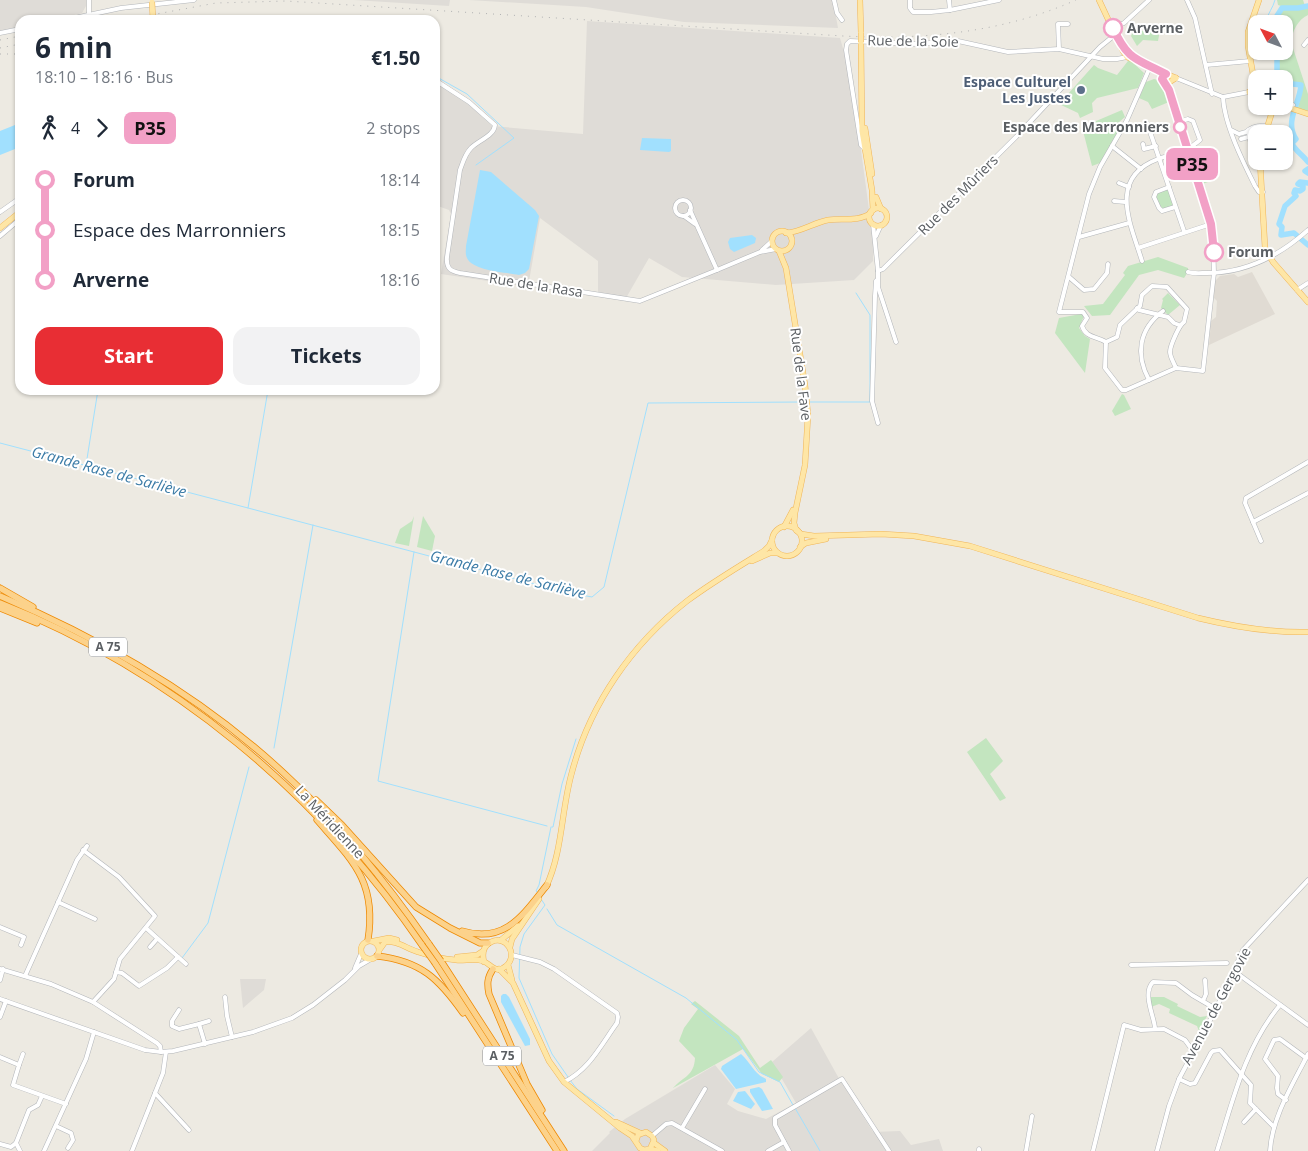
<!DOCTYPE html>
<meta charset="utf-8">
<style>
body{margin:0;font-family:"Open Sans",sans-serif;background:#f2f2f3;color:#1f2937;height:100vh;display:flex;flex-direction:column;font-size:19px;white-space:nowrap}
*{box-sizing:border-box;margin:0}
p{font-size:16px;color:#747a83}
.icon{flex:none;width:28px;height:28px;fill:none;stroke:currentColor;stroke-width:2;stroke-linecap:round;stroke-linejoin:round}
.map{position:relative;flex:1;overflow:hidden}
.details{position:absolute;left:15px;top:15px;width:425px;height:380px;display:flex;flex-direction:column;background:#fff;border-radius:15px;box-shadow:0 1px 4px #0004}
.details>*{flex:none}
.badge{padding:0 10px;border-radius:8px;font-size:18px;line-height:32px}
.needle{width:32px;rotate:311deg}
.controls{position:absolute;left:1248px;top:15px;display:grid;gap:10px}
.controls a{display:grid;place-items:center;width:45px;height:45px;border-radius:10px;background:#fff;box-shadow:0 1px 4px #0004;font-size:25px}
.map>.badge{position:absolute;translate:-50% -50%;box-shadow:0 0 0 2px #fff}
.legs{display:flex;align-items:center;gap:8px;height:55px;padding:0 20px;font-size:16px}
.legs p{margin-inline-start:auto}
.summary{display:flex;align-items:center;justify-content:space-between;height:85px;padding:0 20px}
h1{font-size:28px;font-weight:700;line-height:38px}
.primary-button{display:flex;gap:10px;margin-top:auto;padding:10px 20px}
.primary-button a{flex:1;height:58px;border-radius:15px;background:#e82e34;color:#fff;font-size:20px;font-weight:700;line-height:58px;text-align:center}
.primary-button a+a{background:#f2f2f3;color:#1f2937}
ul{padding:0 20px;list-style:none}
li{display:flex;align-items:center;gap:18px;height:50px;font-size:19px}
li i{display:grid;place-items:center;width:8px;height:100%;margin:0 6px;background:currentColor}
li i::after{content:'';width:12px;height:12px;margin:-6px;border:4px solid;border-radius:50%;background:#fff}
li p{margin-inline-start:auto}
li:first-child i{background:linear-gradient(#0000 50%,currentColor 0)}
li:last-child i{background:linear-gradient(currentColor 50%,#0000 0)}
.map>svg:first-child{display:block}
.industrial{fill:#dfdcd7}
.education{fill:#e0dbd3}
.green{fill:#c3e5bf}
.water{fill:#a1e0fe}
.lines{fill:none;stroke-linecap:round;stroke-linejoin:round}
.stream{stroke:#a1e0fe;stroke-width:1}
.river{stroke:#a1e0fe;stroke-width:5.5}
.minor-casing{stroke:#b3b6ba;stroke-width:5}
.major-casing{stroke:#f0b558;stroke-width:6}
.highway-casing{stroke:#ee8902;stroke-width:7}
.minor{stroke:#fff;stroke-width:4}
.major{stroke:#fee6a6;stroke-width:5}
.highway{stroke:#fcd28b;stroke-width:5.5}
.rail{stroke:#b1b2b3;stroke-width:1;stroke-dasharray:1 6;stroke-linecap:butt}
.major-bridge-casing{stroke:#f0b558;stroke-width:6;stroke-linecap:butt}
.highway-bridge-casing{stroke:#ee8902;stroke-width:7;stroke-linecap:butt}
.major-bridge{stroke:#fee6a6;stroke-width:5}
.highway-bridge{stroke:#fcd28b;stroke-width:5.5}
.line-1-casing{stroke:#fff;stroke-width:11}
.line-1{stroke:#f2a0c6;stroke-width:8}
.stop-1-dot{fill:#fff;stroke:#f2a0c6;stroke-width:2.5}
.service-dot{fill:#5c6f8a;stroke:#fff;stroke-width:2}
.labels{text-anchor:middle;stroke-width:4;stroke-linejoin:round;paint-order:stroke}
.shield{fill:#fff;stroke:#8c8f92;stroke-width:1}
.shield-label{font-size:12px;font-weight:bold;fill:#5b5f63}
.stop-label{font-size:14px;font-weight:bold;fill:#5b5f63;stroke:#fff;text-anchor:start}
.street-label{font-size:14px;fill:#5b5f63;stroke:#fff}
.service-label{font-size:14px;font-weight:bold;fill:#4e5e75;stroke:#fff;text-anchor:end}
.water-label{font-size:15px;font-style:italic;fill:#3c7ca7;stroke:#fff}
</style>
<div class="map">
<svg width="1308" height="1151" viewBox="0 0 1308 1151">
<rect width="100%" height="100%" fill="#edeae2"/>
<g class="industrial">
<polygon points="0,0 86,0 86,6 82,13 55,20 20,20 20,29 0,34"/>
<polygon points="354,0 450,0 449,6"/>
<polygon points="469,0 833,0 838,28 684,22 586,7"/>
<polygon points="587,21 840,38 848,66 855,106 873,239 873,261 854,280 776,285 682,277 649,258 626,298 598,292 598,261 540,218 528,287 441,274 451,214 449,210 435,205 435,82 464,100 492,126 583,134"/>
<polygon points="240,979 266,979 264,990 243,1008"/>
<polygon points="811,1028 837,1075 873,1132 900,1131 911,1145 939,1139 943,1151 592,1151 610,1133 609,1132 625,1119 715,1065 735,1089 727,1104 738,1111 766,1119 796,1103 772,1062"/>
</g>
<polygon class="education" points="1252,272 1275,314 1209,345 1211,321 1216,317 1217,301 1213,297 1215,281 1220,276 1234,274 1238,277"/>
<g class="green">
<path d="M1277,0H1303L1305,6L1297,8L1308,6V15C1298,19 1292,32 1291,42L1308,94V111L1298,108L1302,90L1301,85L1293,84L1277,77V51H1284V24H1275V19L1284,7L1278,5Z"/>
<polygon points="1150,28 1160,30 1158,41 1143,40 1137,46 1131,36 1133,32 1149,30"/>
<polygon points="1128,61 1131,61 1144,73 1138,88 1097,98 1092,103 1093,112 1080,118 1078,113 1059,104 1094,65 1098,68 1117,75"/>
<polygon points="1154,79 1158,80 1164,89 1169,102 1152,109 1148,102 1139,98 1146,82"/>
<polygon points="1122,110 1125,117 1119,122 1121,126 1100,163 1092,166 1082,127"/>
<polygon points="1199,156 1211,181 1202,184 1194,157"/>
<polygon points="1169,187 1175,207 1162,211 1154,197 1156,192"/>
<polygon points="1158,257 1188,268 1188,272 1184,278 1158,270 1139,275 1110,315 1092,316 1084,306 1103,304 1125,275 1123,273 1128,266"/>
<polygon points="1168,293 1180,305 1168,315 1161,308 1163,300 1162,299"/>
<polygon points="1081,314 1084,316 1079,328 1085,336 1090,339 1085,373 1055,333 1059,318"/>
<polygon points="1122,394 1124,395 1131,409 1115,416 1112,411"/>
<polygon points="414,516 409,546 395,543 400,529 412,521"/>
<polygon points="423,516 435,536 432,551 417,547"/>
<polygon points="986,738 1003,761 990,774 1006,798 1000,801 967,752"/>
<polygon points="1151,997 1164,997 1178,1004 1177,1006 1200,1017 1207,1016 1199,1031 1197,1026 1169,1013 1170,1009 1159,1004 1151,1007"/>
<path d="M695,1001L739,1036L760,1068L771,1060L783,1077L779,1082L762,1074L743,1049L673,1088C684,1076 694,1076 695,1058L679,1041L684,1028L698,1009L691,1004Z"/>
</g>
<g class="water">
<polygon points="20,123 20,147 0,155 0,131"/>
<polygon points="642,138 671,139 671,151 669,152 640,150"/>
<path d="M480,170L491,172L535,210L539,216L529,269L525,273L519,275C505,272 473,271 467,258C465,254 466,250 466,246Z"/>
<polygon points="752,235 756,238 755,243 734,252 730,249 728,242 730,238"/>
<polygon points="503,994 506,994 509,997 530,1039 530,1045 525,1046 501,1002 501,996"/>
<path d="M741,1054C752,1064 753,1073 766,1079V1082L736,1089L721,1069L722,1066Z"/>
<polygon points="759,1087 762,1089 773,1109 762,1111 750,1092 750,1089"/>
<polygon points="745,1091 755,1104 751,1109 733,1101 738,1092"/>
</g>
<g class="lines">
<g class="stream">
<path d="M1267,24L1266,21C1268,13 1273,8 1275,0"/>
<polyline points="435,76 467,94 514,138 476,165"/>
<polyline points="810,402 870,402 870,315 856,293"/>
<polyline points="0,443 248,508 268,390"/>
<polyline points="86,465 98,390"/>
<polyline points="248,508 565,592 592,597 604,587 648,403 804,402"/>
<polyline points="414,552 378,781 547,826"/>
<polyline points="274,748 313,525"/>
<polyline points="552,827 553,827 562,784 576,739"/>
<polyline points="538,893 536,891 539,885 551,827"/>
<polyline points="541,899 545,905 524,934 520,947 519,978 552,1054 568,1077"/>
<polyline points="547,909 557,925 686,998 737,1040 759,1072 780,1082 793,1105"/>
<polyline points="182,958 208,923 249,767"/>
<polyline points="570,1080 577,1089 614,1116"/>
<polyline points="795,1108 820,1151"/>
</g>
<g class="river">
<polyline points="1275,24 1275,19 1282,8 1298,8 1308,6"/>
<polyline points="1277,51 1277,71 1279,79"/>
<path d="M1284,80L1293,84L1301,85C1300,104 1284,121 1296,139L1292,143C1294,150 1303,155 1308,162"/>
<polyline points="1308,169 1305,171 1308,173"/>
<polyline points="1308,183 1300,182 1298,184 1303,186 1303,189 1300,191 1295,190 1294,193 1296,196 1285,206 1279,224 1282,227 1281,235 1294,233 1308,245"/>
</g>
<g class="minor-casing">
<g id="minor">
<polyline points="89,0 89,15"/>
<polyline points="834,0 837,13 842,20"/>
<polyline points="910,0 910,8 913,12 931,12 950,10 949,0"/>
<polyline points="1187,0 1195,18 1212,94"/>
<polyline points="950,10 999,0"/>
<polyline points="65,20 121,8 194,0"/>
<polyline points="1113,28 1124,23 1149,0"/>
<polyline points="0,33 20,29"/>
<polyline points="1304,45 1308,40"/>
<polyline points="1248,46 1256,45"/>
<polyline points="1059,49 1058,24 1068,24"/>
<polyline points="1250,54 1259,51"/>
<polyline points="1206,65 1250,61"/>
<path d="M1150,67L1127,120L1100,167L1089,194L1059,312H1083L1087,318L1082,326C1086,338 1096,336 1106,342L1105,368L1122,390H1126L1176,368L1203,371L1214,273L1213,237L1211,224L1198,181L1165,82"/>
<polyline points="1176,78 1223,97 1249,92"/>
<path d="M435,80L469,102L495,125C494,136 479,140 471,148C465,154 463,162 460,170L447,257C446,268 450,271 460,273L640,301L717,270"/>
<path d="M1223,97C1224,124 1243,162 1255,186L1259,192H1263"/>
<polyline points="1284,102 1293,105"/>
<polyline points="1262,108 1267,109"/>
<polyline points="1147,123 1184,231"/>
<path d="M1231,130L1239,134L1246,132C1252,126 1259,125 1267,126"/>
<polyline points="1248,131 1254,157 1259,166"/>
<polyline points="1241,139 1256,135"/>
<polyline points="1143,144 1144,149 1156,146"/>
<polyline points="1112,146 1141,169"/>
<polyline points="865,149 861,145 846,50 847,44 850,41 916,44 958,41 1008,52 1059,49 1103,59 1117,59 1127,57"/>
<polyline points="1119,183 1129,187"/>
<polyline points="1169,187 1156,192 1154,197 1159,208 1162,211 1175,207"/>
<circle cx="683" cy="208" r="8"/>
<polyline points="1114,201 1125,202"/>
<polyline points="690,210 717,270 760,252 776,249"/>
<polyline points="0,212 20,198"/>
<polyline points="684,216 695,224"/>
<polyline points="873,224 878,271 878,287 896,342"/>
<polyline points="0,236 20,219"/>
<polyline points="876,236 881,225"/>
<polyline points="1079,237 1129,223"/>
<polyline points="1138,248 1211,224"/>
<polyline points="762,250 772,241"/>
<path d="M1142,261C1131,225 1107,178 1158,159C1172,154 1188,151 1200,140L1193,121L1188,119L1179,122"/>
<polyline points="878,271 883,269 1016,137 1100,47 1116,34"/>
<path d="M1188,272C1194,274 1201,273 1207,273C1247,273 1279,256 1308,230"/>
<polyline points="1069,277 1084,290 1094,289 1107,273 1108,264"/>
<polyline points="877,280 876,281 875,296 872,401 878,423"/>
<polyline points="1297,290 1308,283"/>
<polyline points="1137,308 1139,310 1168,317 1174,323 1179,325"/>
<path d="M1106,342L1117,337L1120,325L1140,306L1142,295L1152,286L1167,287L1187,309L1184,322C1179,325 1170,346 1170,352C1170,357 1174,363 1176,368"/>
<path d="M1149,380C1135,354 1139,329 1163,311"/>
<polyline points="1253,522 1308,493"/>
<polyline points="1261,541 1245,503 1246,498 1308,462"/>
<polyline points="83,850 119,877 155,916 120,959 114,979 93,1002"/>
<polyline points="58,902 95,919"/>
<polyline points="0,927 24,937 21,945"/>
<polyline points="146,928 186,964"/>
<polyline points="150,947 157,939"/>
<path d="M512,955L540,962L554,969L617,1013L618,1017L617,1023C601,1045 589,1070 564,1082"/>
<polyline points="1131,965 1227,963"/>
<polyline points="355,968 361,954"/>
<polyline points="0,969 51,984 93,1002 157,1043 160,1046 161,1052"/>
<polyline points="1234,971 1308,1025"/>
<polyline points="116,972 122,973 139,986 167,968 178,957"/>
<polyline points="25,976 77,860 87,846"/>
<polyline points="0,980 3,969"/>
<polyline points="225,997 227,1016 232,1037"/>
<polyline points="0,999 145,1050 161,1052 173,1051 253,1032 292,1018 313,1005 345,980 359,966 371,959"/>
<polyline points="1203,1001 1206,994 1205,980"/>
<polyline points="179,1010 172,1021 172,1026 179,1029 199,1024 205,1044"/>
<polyline points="0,1017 6,1001"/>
<polyline points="199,1024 209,1021"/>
<path d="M1155,1028C1154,1016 1142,993 1153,982L1176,983L1192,995L1216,1009"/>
<polyline points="0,1057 19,1065 13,1085 66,1104"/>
<polyline points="19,1065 23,1054"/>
<polyline points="1179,1079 1190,1084 1195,1083 1211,1053 1213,1051 1220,1050 1251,1085 1250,1103 1274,1127"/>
<polyline points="155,1093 189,1130"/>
<polyline points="1286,1100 1278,1094 1277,1088 1278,1076 1265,1059 1274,1040 1280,1039 1306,1058"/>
<polyline points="1244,1122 1256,1109"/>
<polyline points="56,1126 71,1133 73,1140 68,1148"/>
<polyline points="682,1128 705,1089"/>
<polyline points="652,1136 666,1124 672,1123 722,1151"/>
<polyline points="0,1144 11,1147 16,1143"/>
<polyline points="979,1149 979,1151"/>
<polyline points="20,1151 16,1143 29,1110 38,1105 42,1096"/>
<polyline points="44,1151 86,1059 94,1032"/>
<polyline points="132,1151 163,1073 166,1052"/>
<polyline points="768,1151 784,1142"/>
<polyline points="789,1151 775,1125 775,1118 842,1079 889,1151"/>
<polyline points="1026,1151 1032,1116"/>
<polyline points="1093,1151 1124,1025 1141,1030 1164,1029 1185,1040 1193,1051"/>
<polyline points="1157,1151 1169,1106 1179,1079 1216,1009 1243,950 1308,880"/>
<path d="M1217,1151C1233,1100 1245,1047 1280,1005"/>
<path d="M1270,1151C1272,1117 1293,1084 1308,1054"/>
</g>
</g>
<g class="major-casing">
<g id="major">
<polyline points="860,0 861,33"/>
<polyline points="1099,0 1123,51 1127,57 1176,78"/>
<polyline points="861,42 862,131 872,190 873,210"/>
<polyline points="1159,71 1165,82 1168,83 1176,78"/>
<polyline points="1256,91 1248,46 1248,32 1259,0"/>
<polyline points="1249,92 1256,92"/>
<polyline points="1284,106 1308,114"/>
<polyline points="865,128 872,174"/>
<polyline points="1265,134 1274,106"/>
<polyline points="1260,161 1265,248 1273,262 1308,302"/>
<polyline points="876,197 881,209"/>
<circle cx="878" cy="217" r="9"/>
<polyline points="0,228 20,212"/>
<circle cx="782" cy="241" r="10"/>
<path d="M786,233C801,232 813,223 828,220C842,218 859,222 871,213"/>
<polyline points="779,251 786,268 805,385 808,415 805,465 795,513 794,523 796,530"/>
<circle cx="787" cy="541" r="15"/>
<polyline points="784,527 793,510"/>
<path d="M797,531L801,534L814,536L881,534L914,536L970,546L1198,618C1235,627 1270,633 1308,632"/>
<polyline points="800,547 806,543 826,539"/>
<polyline points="752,561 770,553 777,553"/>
<path d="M546,887C563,851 561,810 572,772C590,704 632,644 687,601C711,583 738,567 764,551L769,546L772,540"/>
<polyline points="501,940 518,926"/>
<circle cx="370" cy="950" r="9"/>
<polyline points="374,941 389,938 397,940"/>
<polyline points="510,947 512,939 539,899"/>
<path d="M380,949L385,942C397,940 407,949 418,952C430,956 444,959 456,960C464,961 475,958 483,961C491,964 496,975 506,966C519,955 506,934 491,942C483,946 482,954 484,962"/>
<polyline points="457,957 477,955 483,951"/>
<polyline points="508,965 512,980"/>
<polyline points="499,969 513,983 549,1061 564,1082 620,1128 632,1136 640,1148 644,1150 650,1149 654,1140 652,1136 646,1132 638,1135 636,1141"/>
<polyline points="616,1122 640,1133"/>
<polyline points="654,1143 665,1151"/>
<polyline points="650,1149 658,1151"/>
</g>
</g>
<g class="highway-casing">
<g id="highway">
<polyline points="0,588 33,607"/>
<path d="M0,596C106,641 206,699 290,779C343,828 388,885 429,944"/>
<path d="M0,603C172,671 318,793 422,945"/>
<polyline points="0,608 37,623"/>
<polyline points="316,800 342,825 416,907 450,928 480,943 488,943"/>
<path d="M317,820C353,861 377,882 368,940"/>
<path d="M462,931C505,944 523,915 547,885"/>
<path d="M377,956C421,961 439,979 463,1013"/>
<polyline points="441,961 564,1151"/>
<polyline points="435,963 557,1151"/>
<path d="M493,969C487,978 487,984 489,994L527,1084L542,1110"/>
</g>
</g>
<use href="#minor" class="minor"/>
<use href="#major" class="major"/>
<use href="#highway" class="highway"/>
<g class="rail">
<path d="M124,20L216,3L286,1L843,36C923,40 1002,33 1076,0"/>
<polyline points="0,40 20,36"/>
<polyline points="0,48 20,44"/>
<polyline points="0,54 20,54"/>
</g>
<g class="major-bridge-casing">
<g id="major-bridge">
<polyline points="152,2 153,20"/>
<polyline points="861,33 861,42"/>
</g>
</g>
<g class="highway-bridge-casing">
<g id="highway-bridge">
<polyline points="429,944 441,961"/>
<polyline points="422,945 435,963"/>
</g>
</g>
<use href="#major-bridge" class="major-bridge"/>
<use href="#highway-bridge" class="highway-bridge"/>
</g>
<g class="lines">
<g class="line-1-casing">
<path id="line-1" d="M1113,28C1128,61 1137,59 1166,74L1164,75L1162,79L1169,90L1211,224L1214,252"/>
</g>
<use href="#line-1" class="line-1"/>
</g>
<g class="stop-1-dot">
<circle cx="1113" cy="28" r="9"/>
<circle cx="1180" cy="127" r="6"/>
<circle cx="1214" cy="252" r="9"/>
</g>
<circle class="service-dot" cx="1081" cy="90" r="5"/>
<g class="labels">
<g class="shield">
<rect x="89" y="637.5" width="38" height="19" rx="4"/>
<rect x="483" y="1046.5" width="38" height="19" rx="4"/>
</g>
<g class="shield-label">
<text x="108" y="651">A 75</text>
<text x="502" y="1060">A 75</text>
</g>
<g class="stop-label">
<text x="1127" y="33">Arverne</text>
<text x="1169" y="132" text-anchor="end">Espace des Marronniers</text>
<text x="1228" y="257">Forum</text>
</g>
<g class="street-label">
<text transform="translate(913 41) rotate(1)" y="5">Rue de la Soie</text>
<text transform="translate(958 195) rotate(-45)" y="5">Rue des Mûriers</text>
<text transform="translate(536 285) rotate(9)" y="5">Rue de la Rasa</text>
<text transform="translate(801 374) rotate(83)" y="5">Rue de la Fave</text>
<text transform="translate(330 822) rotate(47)" y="5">La Méridienne</text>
<text transform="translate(1216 1006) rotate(-62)" y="5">Avenue de Gergovie</text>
</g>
<g class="service-label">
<text x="1071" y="87">Espace Culturel<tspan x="1071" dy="16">Les Justes</tspan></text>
</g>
<g class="water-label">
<text transform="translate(109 472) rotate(15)" y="5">Grande Rase de Sarliève</text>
<text transform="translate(508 575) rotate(14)" y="5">Grande Rase de Sarliève</text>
</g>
</g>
</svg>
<div class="controls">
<a><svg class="needle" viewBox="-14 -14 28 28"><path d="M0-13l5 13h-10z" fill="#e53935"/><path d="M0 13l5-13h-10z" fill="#747a83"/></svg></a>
<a>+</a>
<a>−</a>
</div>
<b class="badge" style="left:1192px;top:164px;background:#f2a0c6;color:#111">P35</b>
<section class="details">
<div class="summary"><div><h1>6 min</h1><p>18:10 – 18:16 · Bus</p></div><b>€1.50</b></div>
<div class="legs"><svg class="icon" aria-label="walk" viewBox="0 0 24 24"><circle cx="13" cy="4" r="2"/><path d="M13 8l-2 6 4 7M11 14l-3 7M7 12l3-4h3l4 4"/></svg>4<svg class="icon" aria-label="forward" viewBox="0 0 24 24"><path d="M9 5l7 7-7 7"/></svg><b class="badge" style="background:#f2a0c6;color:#111">P35</b><p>2 stops</p></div>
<ul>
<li><i style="color:#f2a0c6"></i><b>Forum</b><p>18:14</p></li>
<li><i style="color:#f2a0c6"></i><span>Espace des Marronniers</span><p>18:15</p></li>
<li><i style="color:#f2a0c6"></i><b>Arverne</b><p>18:16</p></li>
</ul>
<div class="primary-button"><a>Start</a><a>Tickets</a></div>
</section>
</div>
